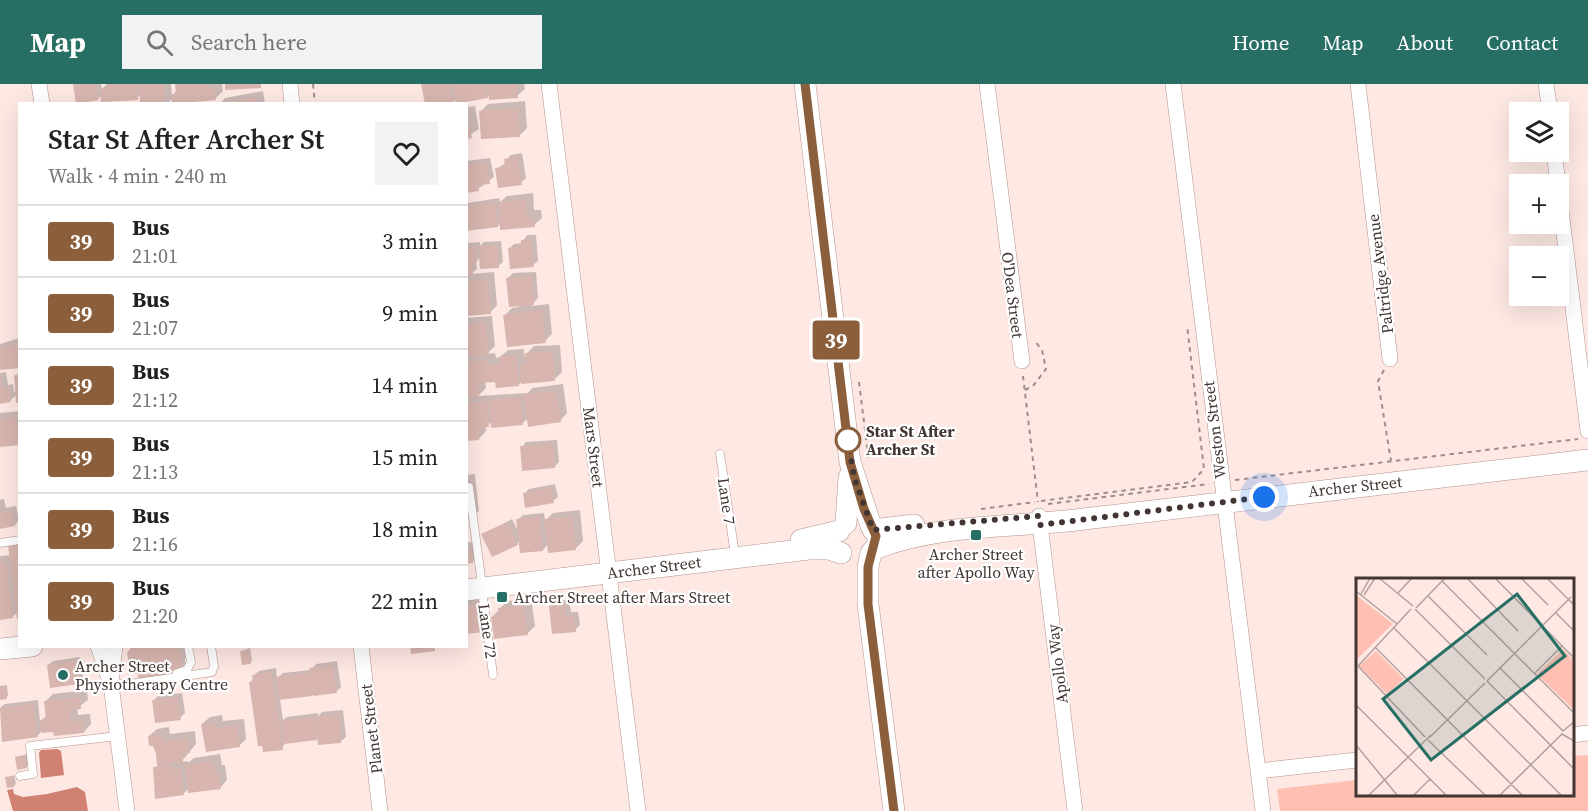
<!DOCTYPE html>
<meta charset="utf-8">
<style>
body{margin:0;font-family:"Source Serif 4",serif;background:#f2f2f2;color:#222;height:100vh;display:flex;flex-direction:column;font-size:22px;white-space:nowrap}
*{box-sizing:border-box;margin:0}
p{font-size:20px;color:#767676}
.icon{flex:none;width:33px;height:33px;fill:none;stroke:currentColor;stroke-width:2;stroke-linecap:round;stroke-linejoin:round}
.map{position:relative;flex:1;overflow:hidden}
.panel{position:absolute;left:18px;top:18px;width:450px;height:546px;display:flex;flex-direction:column;background:#fff;border-radius:0px;box-shadow:0 6px 24px #0002}
.panel>*{flex:none}
.badge{padding:0 12px;border-radius:4px;font-size:21px;line-height:39px}
.controls{position:absolute;left:1509px;top:18px;display:grid;gap:12px}
.controls a{display:grid;place-items:center;width:60px;height:60px;border-radius:0px;background:#fff;box-shadow:0 6px 24px #0002;font-size:30px}
.you{position:absolute;width:30px;height:30px;margin:-15px;border:4px solid #fff;border-radius:50%;background:#1a73e8;box-shadow:0 0 0 9px #1a73e833}
.map>.badge{position:absolute;translate:-50% -50%;box-shadow:0 0 0 3px #fff}
.round{display:grid;place-items:center;flex:none;width:63px;height:63px;border-radius:0px;background:#f2f2f2}
.head{display:flex;align-items:center;justify-content:space-between;height:102px;padding:0 30px}
h1{font-size:28px;font-weight:600;line-height:45px}
ul{padding:0;list-style:none}
li{display:flex;align-items:center;gap:18px;height:72px;padding:0 30px;border-top:2px solid #e0e0e0}
li div{flex:1}
li b{display:block;font-size:22px}
li em{font-style:normal}
li .badge{min-width:66px;font-weight:700;text-align:center}
header{display:flex;align-items:center;gap:36px;box-sizing:border-box;height:84px;padding:0 30px;background:#276e64;color:#fff}
header strong{font-size:28px}
nav{display:flex;gap:33px;margin-inline-start:auto;font-size:21px}
.search{width:420px;height:54px;background:#f2f2f2;display:flex;align-items:center;gap:15px;box-sizing:border-box;padding:0 21px;border-radius:0px;color:#767676;font-size:22px}
.map>svg:first-child{display:block}
.green{fill:#ffc0b3}
.water{fill:#d08172}
.shadow{fill:#0003}
.building{fill:#d8b6af}
.lines{fill:none;stroke-linecap:round;stroke-linejoin:round}
.lane-casing{stroke:#b3928b;stroke-width:9}
.street-casing{stroke:#b3928b;stroke-width:16}
.secondary-casing{stroke:#b3928b;stroke-width:22}
.path{stroke:#9e8d89;stroke-width:2;stroke-dasharray:4.5 4.5;stroke-linecap:butt}
.lane{stroke:#fff;stroke-width:8}
.street{stroke:#fff;stroke-width:15}
.secondary{stroke:#fff;stroke-width:21}
.line-casing{stroke:#fff;stroke-width:14}
.line{stroke:#8b5e3c;stroke-width:9}
.walk{stroke:#423532;stroke-width:6;stroke-dasharray:0 10.8}
.stop-dot{fill:#fff;stroke:#8b5e3c;stroke-width:3}
.poi-dot{fill:#276e64;stroke:#fff;stroke-width:2}
.labels{text-anchor:middle;stroke-width:4.5;stroke-linejoin:round;paint-order:stroke}
.street-label{font-size:16px;fill:#423532;stroke:#fff}
.stop-label{font-size:16px;font-weight:bold;fill:#423532;stroke:#fff;text-anchor:start}
.poi-label{font-size:16px;fill:#423532;stroke:#fff;text-anchor:start}
.inset-road{fill:none;stroke:#b3a09d;stroke-width:1.5}
.view{fill:#276e64;fill-opacity:0.15;stroke:#276e64;stroke-width:3}
.inset-edge{fill:none;stroke:#423532;stroke-width:3}
</style>
<header>
<strong>Map</strong>
<div class="search"><svg class="icon" aria-label="search" viewBox="0 0 24 24"><circle cx="10" cy="10" r="6"/><path d="M15 15l6 6"/></svg>Search here</div>
<nav><a>Home</a><a>Map</a><a>About</a><a>Contact</a></nav>
</header>
<div class="map">
<svg width="1588" height="727" viewBox="0 0 1588 727">
<rect width="100%" height="100%" fill="#fee8e4"/>
<polygon class="green" points="1588,671 1588,727 1280,727 1277,705 1357,696 1357,710 1572,710 1572,672"/>
<g class="water">
<polygon points="57,665 61,667 64,691 41,694 39,669 41,666"/>
<polygon points="77,703 85,708 88,727 13,727 7,706 13,705 14,710 23,713 47,710"/>
</g>
<g class="shadow">
<polygon points="74,0 101,0 102,5 107,0 171,0 172,12 177,6 177,0 222,0 223,7 215,15 173,14 167,20 142,20 141,10 137,14 102,11 98,15"/>
<polygon points="422,0 524,0 525,5 517,12 490,10 488,13 456,13 453,20 427,20"/>
<polygon points="263,7 265,20 220,20 225,14"/>
<polygon points="525,17 527,44 520,51 481,27 488,20"/>
<polygon points="475,22 479,45 467,53 466,58 466,23"/>
<polygon points="522,69 526,94 521,99 496,85 506,79 506,76 511,71"/>
<polygon points="490,74 494,93 478,105 466,107 466,77"/>
<polygon points="533,109 534,126 541,126 542,134 534,141 501,138 498,142 466,146 468,119 499,114 500,118 507,112"/>
<polygon points="527,151 536,151 538,177 533,181 510,164 514,160 522,159"/>
<polygon points="501,157 503,178 498,182 480,173 476,178 477,185 471,190 494,188 497,221 490,229 466,231 466,159 480,158 480,162 484,158"/>
<polygon points="536,188 538,214 531,222 549,220 552,250 545,257 505,231 512,224 519,223 508,194 513,189"/>
<polygon points="492,232 495,262 487,270 495,269 496,274 500,273 508,266 524,265 524,272 534,262 560,261 562,288 554,296 521,298 519,301 485,297 486,304 478,312 528,309 532,304 563,300 567,329 560,337 528,334 522,340 492,338 485,342 486,347 479,355 466,356 466,315 469,312 466,313 466,234"/>
<polygon points="20,254 20,283 0,284 0,260"/>
<polygon points="6,288 8,301 13,300 14,308 17,308 15,292 20,288 20,317 17,310 10,317 0,318 0,289"/>
<polygon points="20,327 20,359 0,362 0,329"/>
<polygon points="557,356 559,378 554,383 522,363 526,358"/>
<polygon points="475,390 479,427 466,437 466,391"/>
<polygon points="555,400 558,413 553,417 524,410 529,405"/>
<polygon points="4,415 6,424 16,422 19,436 15,441 0,444 0,416"/>
<polygon points="580,426 583,457 575,465 548,460 543,466 520,456 517,460 483,451 512,435 519,449 518,436 523,431 544,429 545,437 553,429"/>
<polygon points="478,457 480,471 472,478 466,479 466,459"/>
<polygon points="11,471 18,528 12,533 0,534 0,472"/>
<polygon points="487,514 490,539 483,547 466,549 466,516"/>
<polygon points="531,514 535,542 528,549 492,533 507,517"/>
<polygon points="569,516 571,528 578,528 580,541 575,546 551,522 555,517"/>
<polygon points="135,562 183,562 184,566 188,565 188,571 185,575 185,580 181,585 172,585 165,596 132,565"/>
<polygon points="250,564 252,576 250,578 242,567"/>
<polygon points="80,573 83,594 78,599 48,581 53,577"/>
<polygon points="337,577 341,603 336,608 280,615 283,636 287,633 318,629 318,632 322,628 343,626 346,653 341,657 319,654 286,658 282,664 251,599 254,591 259,587 276,584 277,594 283,589 311,586 316,580"/>
<polygon points="7,601 8,612 0,615 0,602"/>
<polygon points="87,606 88,616 77,624 78,631 90,630 91,640 84,648 43,646 37,652 4,641 0,624 5,620 38,616 40,638 47,631 45,618 53,610"/>
<polygon points="182,609 185,629 180,634 154,616 158,612"/>
<polygon points="222,631 223,637 244,635 246,655 239,662 202,640 210,633"/>
<polygon points="169,643 170,650 195,647 196,660 181,678 188,677 188,679 194,674 220,670 222,681 225,681 227,696 220,704 189,704 184,709 155,684 159,680 155,660 149,652 157,645"/>
<polygon points="27,670 28,681 26,683 17,673"/>
<polygon points="14,691 16,700 14,702 7,694"/>
</g>
<g class="building">
<polygon points="73,0 96,0 99,16 76,20"/>
<polygon points="107,0 137,0 138,16 101,18 100,5 107,4"/>
<polygon points="139,0 164,0 165,20 140,20"/>
<polygon points="175,0 208,0 208,4 214,3 216,16 172,20 171,11 176,10"/>
<polygon points="225,0 261,0 261,4 225,6"/>
<polygon points="421,0 449,0 453,18 425,20"/>
<polygon points="452,0 486,1 488,14 456,20"/>
<polygon points="488,0 517,0 518,14 489,16"/>
<polygon points="256,13 257,20 228,20 228,18"/>
<polygon points="518,24 520,53 481,55 479,27"/>
<polygon points="466,26 472,54 466,55"/>
<polygon points="517,73 522,101 498,104 495,84 505,83 504,75"/>
<polygon points="486,78 490,100 478,101 479,107 466,109 466,81"/>
<polygon points="526,116 527,133 534,133 535,143 500,146 498,118"/>
<polygon points="495,118 498,143 466,147 466,122"/>
<polygon points="531,155 534,183 510,185 508,164 521,162 521,156"/>
<polygon points="497,161 499,184 480,185 478,162"/>
<polygon points="476,162 477,179 472,179 473,191 466,192 466,163"/>
<polygon points="532,192 534,221 509,223 506,194"/>
<polygon points="488,195 491,230 466,232 466,197"/>
<polygon points="542,226 546,259 507,263 503,231"/>
<polygon points="485,238 489,271 466,273 466,240"/>
<polygon points="20,259 20,284 0,286 0,265"/>
<polygon points="553,267 555,297 521,300 520,280 526,280 525,269"/>
<polygon points="517,271 519,302 496,304 495,298 478,299 479,313 466,314 466,278 488,276 489,281 499,280 499,273"/>
<polygon points="0,290 3,305 9,304 11,318 0,320"/>
<polygon points="14,291 20,291 20,319 16,319"/>
<polygon points="556,306 561,338 528,343 523,311"/>
<polygon points="521,313 523,341 491,344 489,316"/>
<polygon points="487,317 489,343 478,344 479,356 466,357 466,319"/>
<polygon points="16,333 20,361 0,363 0,335"/>
<polygon points="553,360 555,384 522,387 520,362"/>
<polygon points="551,404 554,419 525,424 523,409"/>
<polygon points="12,426 15,442 0,445 0,428"/>
<polygon points="540,433 543,467 520,469 516,435"/>
<polygon points="573,433 576,466 548,469 544,435"/>
<polygon points="507,438 518,461 492,473 481,450"/>
<polygon points="20,459 20,535 17,535 8,461"/>
<polygon points="471,464 473,479 466,480 466,465"/>
<polygon points="6,477 13,534 0,536 0,478"/>
<polygon points="480,520 483,548 466,550 466,522"/>
<polygon points="565,520 566,532 574,532 576,548 552,550 549,522"/>
<polygon points="524,521 528,551 494,555 491,533 499,532 498,524"/>
<polygon points="179,562 179,570 183,569 181,586 165,588 166,597 139,600 138,590 131,590 127,569 131,564"/>
<polygon points="410,562 435,562 435,567 411,570"/>
<polygon points="249,566 251,580 242,581 240,567"/>
<polygon points="76,577 79,600 50,604 47,581"/>
<polygon points="332,581 337,609 313,612 311,599 312,612 279,616 276,593 310,589 309,584"/>
<polygon points="272,588 283,666 263,668 262,662 258,662 249,598 253,597 252,591"/>
<polygon points="6,602 7,615 0,616 0,603"/>
<polygon points="80,613 81,625 69,626 71,638 83,636 84,649 54,652 53,648 42,649 40,636 46,635 44,617"/>
<polygon points="177,613 181,636 155,639 152,616"/>
<polygon points="33,620 38,653 2,658 0,624"/>
<polygon points="339,630 341,659 318,661 315,633"/>
<polygon points="314,633 317,656 284,660 281,637"/>
<polygon points="215,638 216,644 237,641 240,663 206,668 201,640"/>
<polygon points="162,650 163,657 188,654 190,669 182,670 183,678 157,681 156,670 153,662 149,662 148,652"/>
<polygon points="25,671 27,684 17,686 15,673"/>
<polygon points="213,677 215,688 218,687 221,705 188,709 185,681"/>
<polygon points="171,681 172,685 181,684 184,711 155,715 153,683"/>
<polygon points="13,692 14,703 7,704 5,693"/>
</g>
<g class="lines">
<g class="lane-casing">
<g id="lane">
<polyline points="720,370 734,464"/>
<polyline points="469,403 481,494"/>
<polyline points="0,459 20,456"/>
<polyline points="482,506 493,591"/>
<polyline points="177,589 187,586 191,578 188,562"/>
<polyline points="111,600 137,599 212,588 214,582 211,562"/>
<polyline points="20,692 33,690 30,662 118,652"/>
</g>
</g>
<g class="street-casing">
<g id="street">
<polyline points="39,0 42,20"/>
<polyline points="290,0 292,20"/>
<polyline points="549,0 638,727"/>
<polyline points="987,0 1022,277"/>
<polyline points="1173,0 1263,727"/>
<polyline points="1358,0 1390,275"/>
<polyline points="1546,0 1550,28"/>
<polyline points="1554,68 1558,100"/>
<polyline points="1558,101 1588,347"/>
<polyline points="1039,432 1075,727"/>
<polyline points="98,562 111,600 127,727"/>
<polyline points="361,562 380,727"/>
<polyline points="111,597 115,562"/>
<polyline points="1572,651 1588,649"/>
<polyline points="1258,687 1357,676"/>
</g>
</g>
<g class="secondary-casing">
<g id="secondary">
<polyline points="805,0 850,378 871,442"/>
<polyline points="846,439 849,393"/>
<polyline points="873,446 914,441"/>
<polyline points="801,456 839,447"/>
<path d="M874,465C939,439 1015,444 1084,435C1252,415 1420,396 1588,376"/>
<polyline points="871,469 868,483 868,520 894,727"/>
<polyline points="466,506 809,465 829,465 841,469"/>
<polyline points="0,565 32,562"/>
</g>
</g>
<g class="path">
<polyline points="313,0 315,20"/>
<polyline points="1564,31 1567,62"/>
<polyline points="1384,286 1378,297 1391,377"/>
<polyline points="1023,292 1038,418"/>
<polyline points="859,298 869,378"/>
<polyline points="1025,306 1033,302 1046,285 1042,266 1034,256"/>
<polyline points="1235,396 1578,355"/>
<polyline points="1041,417 1192,398 1204,385 1187,241"/>
<polyline points="1048,420 1209,400"/>
<polyline points="981,425 1035,418"/>
</g>
<use href="#lane" class="lane"/>
<use href="#street" class="street"/>
<use href="#secondary" class="secondary"/>
</g>
<g class="lines">
<g class="line-casing">
<polyline id="line" points="805,0 850,378 864,425 876,452 868,483 868,520 894,727"/>
</g>
<use href="#line" class="line"/>
<polyline class="walk" points="848,356 854,393 873,446 1039,432 1040,441 1264,413"/>
</g>
<circle class="stop-dot" cx="848" cy="356" r="12"/>
<g class="poi-dot">
<rect x="970" y="445" width="12" height="12" rx="3"/>
<rect x="496" y="507" width="12" height="12" rx="3"/>
<circle cx="63" cy="591" r="6"/>
</g>
<g class="labels">
<g class="street-label">
<text transform="translate(1380 190) rotate(-97)" y="6">Paltridge Avenue</text>
<text transform="translate(1013 211) rotate(83)" y="6">O'Dea Street</text>
<text transform="translate(1214 346) rotate(-97)" y="6">Weston Street</text>
<text transform="translate(594 363) rotate(83)" y="6">Mars Street</text>
<text transform="translate(1355 402) rotate(-6)" y="6">Archer Street</text>
<text transform="translate(727 417) rotate(82)" y="6">Lane 7</text>
<text transform="translate(654 483) rotate(-7)" y="6">Archer Street</text>
<text transform="translate(488 547) rotate(82)" y="6">Lane 72</text>
<text transform="translate(1057 580) rotate(-97)" y="6">Apollo Way</text>
<text transform="translate(371 645) rotate(-97)" y="6">Planet Street</text>
</g>
<g class="stop-label">
<text x="866" y="353">Star St After<tspan x="866" dy="18">Archer St</tspan></text>
</g>
<g class="poi-label">
<text x="976" y="476" text-anchor="middle">Archer Street<tspan x="976" dy="18">after Apollo Way</tspan></text>
<text x="514" y="519">Archer Street after Mars Street</text>
<text x="75" y="588">Archer Street<tspan x="75" dy="18">Physiotherapy Centre</tspan></text>
</g>
</g>
<g transform="translate(1356 494)">
<rect width="218" height="218" fill="#fee8e4"/>
<path d="M0,17L37,46L0,82ZM207,71L217,82V131L181,96ZM20,73L48,101L31,116L3,88Z" fill="#ffc0b3"/>
<path class="inset-road" d="M23,0L57,28M111,0L162,53M139,0L218,80M165,0L192,27M191,0L218,27M86,3L218,135M0,13L41,46M42,15L56,0M5,16L14,0M8,17L19,0M72,18L131,77M60,30L89,0M59,31L129,101M199,34L218,53M38,50L205,217M19,69L166,217M2,88L69,159M2,88L55,31M143,89L207,153L218,144M178,96L206,68M131,103L218,191M131,103L215,19M0,127L90,217M74,159L129,105M72,162L129,217M0,167L41,217M13,217L75,157M58,217L74,201M144,217L206,156L218,163"/>
<path class="view" d="M161,16L209,78L75,182L27,121Z"/>
<rect width="218" height="218" class="inset-edge"/>
</g>
</svg>
<div class="controls">
<a><svg class="icon" aria-label="layers" viewBox="0 0 24 24"><path d="M12 4l9 5-9 5-9-5zM3 14l9 5 9-5"/></svg></a>
<a>+</a>
<a>−</a>
</div>
<div class="you" style="left:1264px;top:413px"></div>
<b class="badge" style="left:836px;top:256px;background:#8b5e3c;color:#fff">39</b>
<section class="panel">
<div class="head"><div><h1>Star St After Archer St</h1><p>Walk · 4 min · 240 m</p></div><a class="round"><svg class="icon" aria-label="heart" viewBox="0 0 24 24"><path d="M12 20l-8-8c-3-5 5-10 8-4 3-6 11-1 8 4z"/></svg></a></div>
<ul>
<li><span class="badge" style="background:#8b5e3c;color:#fff">39</span><div><b>Bus</b><p>21:01</p></div><em>3 min</em></li>
<li><span class="badge" style="background:#8b5e3c;color:#fff">39</span><div><b>Bus</b><p>21:07</p></div><em>9 min</em></li>
<li><span class="badge" style="background:#8b5e3c;color:#fff">39</span><div><b>Bus</b><p>21:12</p></div><em>14 min</em></li>
<li><span class="badge" style="background:#8b5e3c;color:#fff">39</span><div><b>Bus</b><p>21:13</p></div><em>15 min</em></li>
<li><span class="badge" style="background:#8b5e3c;color:#fff">39</span><div><b>Bus</b><p>21:16</p></div><em>18 min</em></li>
<li><span class="badge" style="background:#8b5e3c;color:#fff">39</span><div><b>Bus</b><p>21:20</p></div><em>22 min</em></li>
</ul>
</section>
</div>
